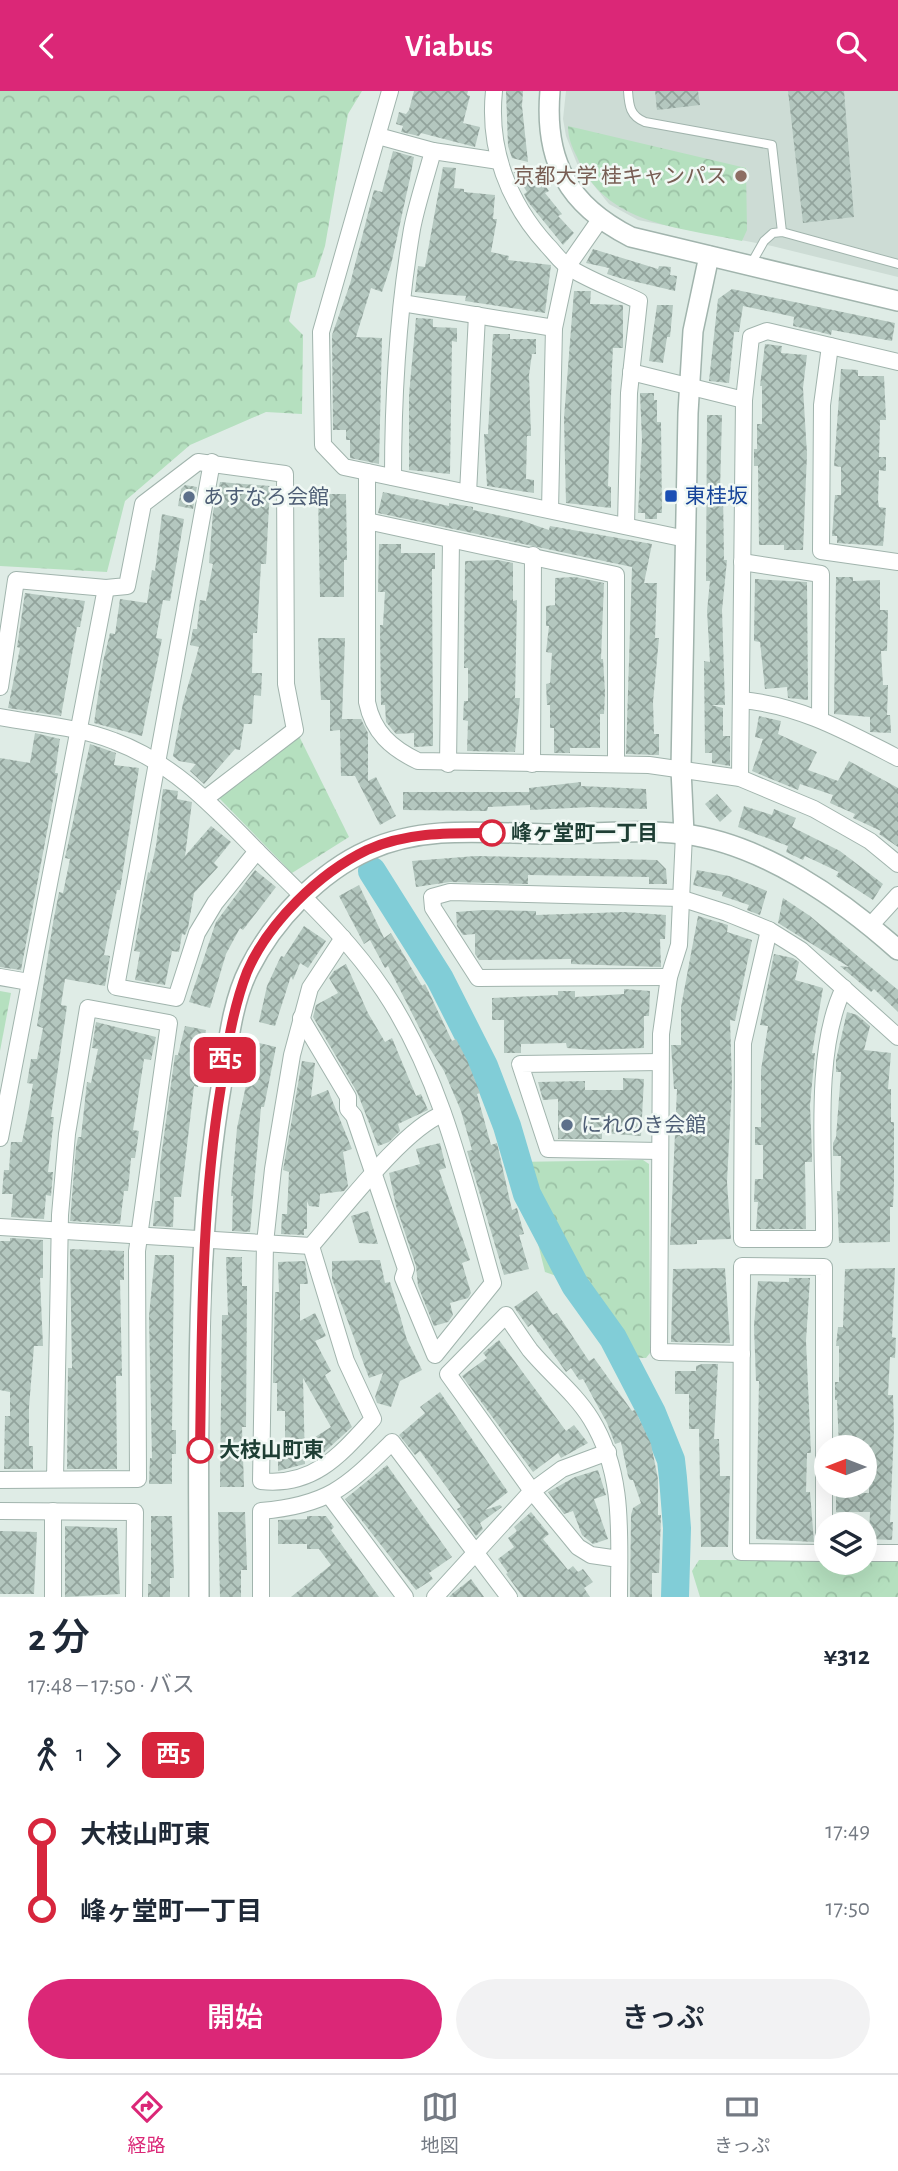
<!DOCTYPE html>
<html lang="ja">
<meta charset="utf-8">
<style>
body{margin:0;font-family:"Alegreya Sans","Noto Sans JP",sans-serif;background:#f2f2f3;color:#1f2937;height:100vh;display:flex;flex-direction:column;font-size:26px;white-space:nowrap}
*{box-sizing:border-box;margin:0}
p{font-size:23px;color:#747a83}
.icon{flex:none;width:38px;height:38px;fill:none;stroke:currentColor;stroke-width:2;stroke-linecap:round;stroke-linejoin:round}
.map{position:relative;height:1506px;overflow:hidden}
.panel{display:flex;flex-direction:column;background:#fff;flex:1}
.panel>*{flex:none}
.badge{padding:0 14px;border-radius:10px;font-size:24px;line-height:46px}
.needle{width:46px;rotate:270deg}
.controls{position:absolute;left:814px;top:1344px;display:grid;gap:14px}
.controls a{display:grid;place-items:center;width:63px;height:63px;border-radius:50%;background:#fff;box-shadow:0 7px 28px #0002;font-size:35px}
.map>.badge{position:absolute;translate:-50% -50%;box-shadow:0 0 0 4px #fff}
.legs{display:flex;align-items:center;gap:10px;height:77px;padding:0 28px;font-size:23px}
.legs p{margin-inline-start:auto}
.head{display:flex;align-items:center;justify-content:space-between;height:119px;padding:0 28px}
h1{font-size:38px;font-weight:600;line-height:52px}
.action{display:flex;gap:14px;margin-top:auto;padding:14px 28px}
.action a{flex:1;height:80px;border-radius:42px;background:#db2777;color:#fff;font-size:28px;font-weight:600;line-height:80px;text-align:center}
.action a+a{background:#f2f2f3;color:#1f2937}
ul{padding:0 28px;list-style:none}
li{display:flex;align-items:center;gap:24px;height:77px;font-size:26px}
li i{display:grid;place-items:center;width:10px;height:100%;margin:0 9px;background:currentColor}
li i::after{content:'';width:18px;height:18px;margin:-9px;border:5px solid;border-radius:50%;background:#fff}
li p{margin-inline-start:auto}
li:first-child i{background:linear-gradient(#0000 50%,currentColor 0)}
li:last-child i{background:linear-gradient(currentColor 50%,#0000 0)}
header{display:flex;justify-content:space-between;align-items:center;height:91px;padding:0 28px;background:#db2777;color:#fff;font-size:32px;font-weight:600}
.menu{display:flex;justify-content:space-around;align-items:center;height:98px;border-top:2px solid #e0e1e3;background:#fff;font-size:19px;color:#747a83}
.menu a{display:grid;justify-items:center;gap:4px}
.menu .selected{color:#db2777}
.map>svg:first-child{display:block}
.built{fill:#cddcd5}
.forest{fill:url(#forest-crowns)}
.lines{fill:none;stroke-linecap:round;stroke-linejoin:round}
.river{stroke:#81cdd7;stroke-width:28}
.building{fill:url(#building-cross-hatch)}
.service-casing{stroke:#a1b4ad;stroke-width:10}
.minor-casing{stroke:#a1b4ad;stroke-width:18}
.tertiary-casing{stroke:#a1b4ad;stroke-width:22}
.service{stroke:#fff;stroke-width:8}
.minor{stroke:#fff;stroke-width:16}
.tertiary{stroke:#fff;stroke-width:19}
.line-1-casing{stroke:#fff;stroke-width:16}
.line-1{stroke:#d7263d;stroke-width:10}
.education-dot{fill:#8d6e63;stroke:#f0f8f4;stroke-width:2.5}
.transit-dot{fill:#1a4fb4;stroke:#f0f8f4;stroke-width:2.5}
.service-dot{fill:#5c6f8a;stroke:#f0f8f4;stroke-width:2.5}
.stop-1-dot{fill:#fff;stroke:#d7263d;stroke-width:3.5}
.labels{text-anchor:middle;stroke-width:5;stroke-linejoin:round;paint-order:stroke}
.education-label{font-size:21px;fill:#785e54;stroke:#f0f8f4;text-anchor:end}
.transit-label{font-size:21px;fill:#164399;stroke:#f0f8f4;text-anchor:start}
.service-label{font-size:21px;fill:#4e5e75;stroke:#f0f8f4;text-anchor:start}
.stop-label{font-size:21px;font-weight:bold;fill:#1e3e34;stroke:#f0f8f4;text-anchor:start}
</style>
<header><svg class="icon" aria-label="back" viewBox="0 0 24 24"><path d="M15 5l-7 7 7 7"/></svg>Viabus<svg class="icon" aria-label="search" viewBox="0 0 24 24"><circle cx="10" cy="10" r="6"/><path d="M15 15l6 6"/></svg></header>
<div class="map">
<svg width="898" height="1506" viewBox="0 0 898 1506">
<defs>
<pattern id="forest-crowns" width="20" height="18" patternUnits="userSpaceOnUse" patternTransform="scale(1.75)"><rect width="20" height="18" fill="#b5e0bf"/><path d="M2 6a3 3 0 1 1 6 0M12 15a3 3 0 1 1 6 0" fill="none" stroke="#9bc1a5"/></pattern>
<pattern id="building-cross-hatch" width="8" height="8" patternUnits="userSpaceOnUse" patternTransform="scale(1.75)"><rect width="8" height="8" fill="#b4c7bf"/><path d="M0 0l8 8M0 8l8-8" fill="none" stroke="#92a39c"/></pattern>
</defs>
<rect width="100%" height="100%" fill="#dfece6"/>
<polygon class="built" points="566,0 898,0 898,186 772,155 638,129 609,113 578,75 566,45 563,28"/>
<g class="forest">
<polygon points="0,0 362,0 348,23 325,155 315,186 298,192 289,230 303,244 302,323 266,321 190,354 125,410 107,481 0,475"/>
<path d="M568,35L746,77L747,139L742,150C679,136 605,134 577,66C572,56 568,47 568,35Z"/>
<polygon points="298,643 349,746 292,782 219,707"/>
<polygon points="0,900 11,902 0,960"/>
<polygon points="643,1069 649,1073 650,1262 646,1267 618,1266 565,1188 545,1181 521,1084 513,1071"/>
<polygon points="699,1469 826,1469 826,1472 898,1469 898,1506 700,1506 692,1480"/>
</g>
<g class="lines">
<polyline class="river" points="372,780 440,888 484,975 507,1035 527,1103 575,1194 613,1247 652,1322 671,1369 673,1387 677,1437 675,1506"/>
</g>
<g class="building">
<polygon points="414,0 468,0 467,4 470,5 463,32 480,36 475,56 421,42 419,45 401,41 403,35 396,33 399,21 406,23 409,19"/>
<polygon points="506,0 523,0 522,15 528,71 512,67 508,55"/>
<polygon points="655,0 698,0 700,14 657,19"/>
<polygon points="788,0 844,0 854,126 803,132"/>
<polygon points="393,60 414,66 410,87 391,174 382,201 371,197 356,246 382,247 379,373 350,367 350,349 346,349 346,339 333,339 332,244 350,193 374,99 382,101"/>
<polygon points="443,76 456,77 454,97 464,98 464,101 495,104 493,128 497,128 491,161 509,165 508,169 551,174 545,222 465,210 466,205 415,201 418,175 425,176"/>
<polygon points="514,81 536,82 549,100 545,102 562,123 558,125 574,142 563,154 528,111 524,103 527,101"/>
<polygon points="593,158 658,178 659,175 671,176 670,184 677,185 675,200 620,187 607,183 609,177 586,172"/>
<polygon points="732,198 895,232 892,250 832,239 831,244 816,240 793,235 794,226 790,225 743,215 739,241 734,241 729,292 709,290 718,208"/>
<polygon points="574,200 591,200 590,213 623,214 623,257 613,257 612,276 608,395 611,396 611,417 566,412 564,327"/>
<polygon points="657,214 673,214 670,246 667,246 663,272 649,270"/>
<polygon points="416,227 433,228 433,236 457,237 457,251 452,250 450,383 409,379 409,304"/>
<polygon points="493,243 510,243 510,248 536,248 536,263 532,263 529,284 531,345 527,345 526,388 534,389 534,402 487,395 484,343 488,343"/>
<polygon points="765,253 782,255 781,262 807,264 803,297 807,363 803,459 784,459 784,454 759,454 758,375 754,375 754,358 757,358 757,333 762,333 762,295 760,295"/>
<polygon points="841,278 858,279 858,285 884,285 886,329 880,329 879,366 886,366 886,380 879,379 878,409 879,416 886,417 883,455 837,452 837,445 832,445 835,404 841,404 841,376 834,375"/>
<polygon points="640,302 654,302 654,309 657,309 657,331 661,331 662,422 657,422 657,428 645,428 645,422 638,422 642,349"/>
<polygon points="707,324 722,324 720,401 723,401 724,469 727,469 722,519 725,614 711,614 723,617 723,645 730,645 730,675 712,672 712,662 705,662 704,570 710,571 707,520 710,490 706,490"/>
<polygon points="220,391 270,395 266,473 261,473 257,542 253,542 252,582 262,582 261,605 254,604 252,633 244,633 240,659 235,658 204,693 190,680 196,673 179,670 173,665 183,612 199,556 190,554 193,538 197,538 200,509 206,510 213,473 209,472 213,421"/>
<polygon points="185,394 197,396 193,418 178,415 181,398"/>
<polygon points="383,401 449,415 449,412 473,416 473,419 520,429 549,439 550,435 652,453 644,492 657,492 655,547 659,547 653,611 654,643 659,643 659,664 626,663 632,476 378,422"/>
<polygon points="318,403 346,403 347,469 344,469 344,506 320,506"/>
<polygon points="162,423 184,428 170,510 163,509 156,547 162,548 142,645 94,632 103,571 110,542 115,543 120,508 147,512 152,479 155,480"/>
<polygon points="379,453 401,453 401,462 435,462 435,478 432,478 433,655 414,656 414,642 396,643 386,631 385,614 381,614 380,534 383,534 385,501 378,501"/>
<polygon points="498,469 513,472 513,510 517,509 515,607 520,607 515,661 467,660 468,630 463,629 464,610 468,610 468,577 464,577 465,470"/>
<polygon points="836,486 853,486 853,490 880,489 880,519 888,519 887,560 881,560 883,594 888,594 887,624 890,624 891,642 870,641 870,626 834,623"/>
<polygon points="555,487 575,486 604,492 601,568 603,568 605,601 604,623 600,623 600,657 570,657 570,662 554,662 554,637 550,637 550,614 547,614 546,593 550,592 552,562 546,561 549,535 546,535 546,515 555,514"/>
<polygon points="755,488 807,491 808,609 788,607 787,596 765,598 760,551 754,550"/>
<polygon points="25,502 85,510 80,536 77,536 61,625 8,617 20,557 17,556"/>
<polygon points="318,547 345,547 342,628 361,628 368,642 368,690 376,686 396,725 380,734 355,685 341,685 340,639 330,640 330,609 321,609"/>
<polygon points="759,625 781,630 778,643 817,661 808,679 838,690 849,670 898,697 898,756 879,743 881,740 853,727 855,723 830,712 833,704 800,693 798,699 752,680 763,648 755,646"/>
<polygon points="35,642 60,648 55,682 58,682 21,879 0,876 0,667 30,672"/>
<polygon points="90,653 116,662 114,674 139,677 120,799 117,799 104,864 110,865 105,895 65,888 61,914 67,915 51,1026 54,1026 48,1081 53,1081 51,1105 46,1104 44,1128 11,1126 13,1103 2,1103 4,1079 9,1079 11,1051 22,1051 28,1022 33,993 27,992 31,968 37,968 43,937 37,935 53,832 59,801 63,802 70,768 65,767"/>
<polygon points="581,691 581,695 646,698 647,718 591,716 530,719 530,714 488,716 487,720 403,719 403,701 529,701 529,697"/>
<polygon points="163,698 178,700 177,708 192,711 185,765 211,735 231,751 214,772 218,776 194,802 188,837 185,844 182,843 179,861 172,860 165,894 135,889 140,861 134,860 148,781 150,782 156,755"/>
<polygon points="717,703 732,720 720,731 705,713"/>
<polygon points="744,715 772,724 774,718 796,727 792,736 840,760 883,793 873,809 836,785 839,781 805,765 803,769 786,761 788,755 738,736"/>
<polygon points="476,765 657,769 666,778 667,793 649,793 649,786 528,784 528,793 450,791 416,796 412,770"/>
<polygon points="255,779 276,796 243,839 240,837 226,863 210,917 189,911 216,831"/>
<polygon points="697,779 729,785 767,800 760,824 747,819 749,814 722,805 723,801 693,794"/>
<polygon points="359,794 384,847 391,842 422,895 425,893 452,950 456,948 467,969 480,1002 477,1003 491,1054 497,1052 512,1119 517,1117 524,1143 519,1144 529,1178 504,1184 467,1060 472,1059 461,1020 444,980 429,956 388,875 385,877 370,849 364,853 339,805"/>
<polygon points="783,807 810,825 898,899 898,921 874,898 871,901 840,875 849,876 778,832"/>
<polygon points="483,819 536,820 536,824 624,821 666,824 665,848 660,848 661,876 571,873 571,868 479,869 475,863 475,843 463,844 457,835 456,821"/>
<polygon points="698,825 728,834 727,841 752,849 735,930 730,929 732,992 727,1091 731,1148 697,1149 697,1153 670,1154 677,998 674,998 671,954 681,954 681,916"/>
<polygon points="304,835 326,850 308,877 300,872 293,889 291,885 275,935 259,931 267,895 281,865 284,866"/>
<polygon points="774,863 793,867 799,871 795,889 823,897 812,962 815,962 810,1014 812,1063 812,1071 805,1071 806,1138 756,1138 758,1111 754,1111 755,1088 763,1088 763,1054 755,1054 755,1036 761,1036 761,979 768,935 760,934"/>
<polygon points="346,873 368,922 385,951 392,947 416,1005 421,1003 428,1019 398,1033 400,1040 389,1051 378,1055 357,1001 313,926 316,914 338,902 329,887 334,880"/>
<polygon points="624,898 650,900 649,925 644,925 644,957 592,959 567,957 566,952 521,953 521,962 504,962 504,929 492,929 492,907 558,904 558,900 575,900 575,906 624,903"/>
<polygon points="847,921 857,924 870,935 864,959 891,962 888,998 891,998 891,1031 894,1031 894,1091 893,1116 890,1116 890,1151 839,1152 837,1100 840,1100 841,1065 833,1065 833,1052 836,1046 841,981 836,981 836,969"/>
<polygon points="96,931 156,946 151,969 144,968 133,1039 139,1040 135,1067 131,1067 128,1100 124,1100 120,1133 70,1130 76,1056 78,1046 81,1046 87,991 91,992 98,958 92,957"/>
<polygon points="185,935 206,939 199,969 204,969 198,996 194,995 181,1106 174,1106 173,1136 153,1135 155,1110 160,1110 160,1074 175,964 178,964"/>
<polygon points="255,951 276,956 264,1016 261,1016 250,1141 232,1140 233,1105 231,1105 237,1037"/>
<polygon points="302,970 315,972 311,1006 328,999 352,1058 343,1061 348,1095 344,1100 320,1103 319,1116 309,1115 307,1110 307,1138 304,1138 304,1144 281,1143 282,1123 287,1123 289,1081 283,1079"/>
<polygon points="623,987 644,988 641,1045 602,1042 602,1048 558,1048 558,1008 543,1009 538,991 585,990 585,999 623,999"/>
<polygon points="440,1052 446,1077 439,1079 470,1169 462,1172 471,1202 468,1207 450,1212 453,1224 448,1231 434,1235 418,1195 416,1175 396,1115 389,1082 420,1073 416,1058"/>
<polygon points="368,1120 378,1153 359,1152 351,1125"/>
<polygon points="10,1147 43,1149 43,1187 40,1187 43,1255 34,1255 29,1316 29,1355 33,1355 33,1378 4,1378 5,1325 10,1325 10,1301 0,1299 0,1150 10,1150"/>
<polygon points="70,1158 124,1160 124,1189 120,1189 122,1285 116,1285 117,1378 67,1378 68,1277 72,1277"/>
<polygon points="155,1164 174,1164 172,1339 176,1339 176,1363 172,1363 172,1393 149,1393 150,1367 152,1367 149,1225"/>
<polygon points="226,1166 242,1166 242,1195 247,1195 246,1336 242,1336 244,1396 220,1396 222,1224 228,1224"/>
<polygon points="380,1169 385,1192 390,1191 407,1249 422,1279 400,1290 391,1316 377,1312 375,1306 383,1282 369,1287 332,1188 332,1170"/>
<polygon points="305,1170 308,1193 300,1193 300,1230 315,1222 326,1245 315,1250 331,1280 325,1284 352,1336 321,1364 312,1348 331,1336 303,1287 305,1373 278,1380 278,1359 285,1359 285,1320 277,1320 277,1292 273,1292 275,1201 279,1201 278,1171"/>
<polygon points="725,1177 730,1252 671,1251 673,1178"/>
<polygon points="895,1177 892,1246 896,1247 895,1267 890,1266 888,1304 893,1304 894,1338 890,1431 893,1431 892,1449 869,1448 870,1421 836,1421 836,1402 869,1402 870,1356 839,1356 837,1309 835,1309 835,1291 839,1291 839,1255 836,1255 838,1236 843,1236 845,1178"/>
<polygon points="789,1187 810,1187 806,1250 811,1362 807,1362 806,1401 810,1401 814,1451 756,1448 759,1290 756,1290 754,1235 758,1190 789,1191"/>
<polygon points="537,1200 553,1224 557,1222 589,1270 594,1267 632,1320 635,1319 651,1353 658,1388 658,1424 661,1424 659,1482 652,1482 652,1506 630,1506 631,1424 633,1417 641,1412 633,1389 630,1389 628,1385 621,1351 615,1353 607,1332 583,1288 579,1289 571,1277 566,1281 532,1233 528,1236 514,1216"/>
<polygon points="499,1249 566,1340 574,1334 588,1352 561,1367 558,1362 533,1381 462,1285 487,1267 483,1262"/>
<polygon points="702,1273 718,1273 714,1348 719,1348 720,1385 730,1385 728,1456 701,1456 699,1338 689,1338 689,1303 675,1303 675,1280 696,1280 696,1275"/>
<polygon points="440,1301 508,1401 485,1419 500,1414 502,1416 480,1432 483,1438 476,1445 457,1418 461,1416 420,1360 415,1364 399,1344 425,1322 420,1316"/>
<polygon points="387,1374 452,1466 429,1482 433,1488 416,1499 345,1408"/>
<polygon points="598,1379 606,1404 594,1408 608,1448 593,1453 582,1444 573,1420 564,1423 548,1401 575,1386"/>
<polygon points="218,1421 245,1421 247,1479 241,1479 241,1506 220,1506"/>
<polygon points="531,1421 549,1443 543,1448 568,1479 573,1475 578,1481 583,1478 593,1491 584,1497 590,1506 523,1506 506,1483 508,1482 498,1468 514,1456 508,1447 517,1440 514,1436"/>
<polygon points="151,1425 172,1425 174,1487 170,1487 170,1506 148,1506 148,1493 151,1493"/>
<polygon points="307,1425 326,1425 334,1436 331,1439 379,1506 291,1506 331,1474 319,1458 307,1458 307,1453 278,1453 278,1429 307,1428"/>
<polygon points="65,1435 117,1437 120,1503 65,1506"/>
<polygon points="0,1440 37,1441 34,1503 0,1503"/>
<polygon points="471,1488 484,1506 449,1506 453,1502"/>
</g>
<g class="lines">
<g class="service-casing">
<g id="service">
<path d="M628,0C629,15 630,25 645,31L772,54L782,141"/>
<polyline points="751,173 764,150 773,142 782,141 898,173"/>
</g>
</g>
<g class="minor-casing">
<g id="minor">
<polyline points="390,0 321,241 323,354 344,376 686,448"/>
<path d="M494,0C488,58 508,111 547,154C554,161 561,172 570,177C591,190 616,199 639,210L629,302L626,435"/>
<polyline points="378,45 433,60 499,70"/>
<polyline points="402,212 554,237"/>
<polyline points="830,255 822,314 821,460 898,471"/>
<polyline points="631,281 744,309"/>
<polyline points="212,371 116,896 176,907 197,842 215,812 257,760"/>
<path d="M367,381V611C373,641 391,657 418,670L649,674L740,687L814,718L870,750L898,773"/>
<path d="M393,386C393,303 398,220 412,138C417,112 426,86 433,60"/>
<polyline points="468,402 477,224"/>
<polyline points="550,419 554,237 567,176 599,130"/>
<polyline points="367,430 616,484 616,673"/>
<polyline points="742,471 821,483 820,627"/>
<polyline points="0,596 16,489 106,497 127,495 143,413 198,371 285,383 286,593 295,639 206,707"/>
<path d="M741,609C800,614 847,641 898,667"/>
<path d="M0,626C37,633 79,636 114,650C173,672 213,715 256,759C301,804 348,846 384,900C442,987 465,1093 493,1192L435,1264L403,1187L406,1178L354,1025L348,1018V1006L301,927"/>
<polyline points="448,673 451,449"/>
<polyline points="532,673 533,464"/>
<polyline points="740,687 744,309 751,246 767,240 898,271"/>
<polyline points="684,743 679,854 669,886 661,943 659,1261 742,1263"/>
<polyline points="870,835 898,804"/>
<path d="M769,839L743,952L742,1148H824C825,1075 812,960 844,897"/>
<polyline points="0,886 29,891"/>
<polyline points="669,886 478,887 433,817 432,806 450,801 680,807 727,822 769,839 801,859 898,946"/>
<polyline points="0,1047 106,497"/>
<polyline points="660,1060 548,1058 520,973 660,971"/>
<polyline points="0,1136 311,1155"/>
<path d="M311,1155L346,1270L373,1328C341,1363 314,1396 261,1390L265,1152L273,1078L292,964L310,897L343,847"/>
<path d="M311,1155C341,1121 404,1037 443,1023"/>
<polyline points="0,1389 138,1388 137,1160 169,932 88,917 67,1043 60,1124 55,1388"/>
<polyline points="329,1404 405,1506"/>
<polyline points="0,1420 135,1421 134,1506"/>
<polyline points="824,1462 824,1176 742,1175 741,1461 824,1462 826,1462"/>
<polyline points="864,1462 898,1462"/>
<path d="M619,1468L591,1464L578,1456L532,1400L448,1283L506,1224C514,1236 522,1248 530,1259C550,1283 575,1302 591,1328C625,1383 619,1444 619,1506"/>
<polyline points="53,1506 53,1420"/>
<path d="M261,1506V1420C329,1414 346,1396 392,1351L509,1506"/>
<polyline points="435,1506 532,1400 562,1378 608,1361"/>
</g>
</g>
<g class="tertiary-casing">
<g id="tertiary">
<path d="M550,0C544,70 568,114 631,146L898,210"/>
<polyline points="684,743 681,678 688,322 693,240 709,165"/>
<path d="M199,1506C199,1335 193,1160 222,991C228,954 232,911 249,878C273,830 319,781 369,759C425,734 486,742 545,743C590,743 638,738 683,743C761,752 841,808 898,859"/>
</g>
</g>
<use href="#service" class="service"/>
<use href="#minor" class="minor"/>
<use href="#tertiary" class="tertiary"/>
</g>
<g class="lines">
<g class="line-1-casing">
<path id="line-1" d="M200,1359C202,1237 201,1116 221,995C227,957 233,917 247,881C268,832 319,782 367,759C407,741 450,742 492,742"/>
</g>
<use href="#line-1" class="line-1"/>
</g>
<circle class="education-dot" cx="741" cy="85" r="7"/>
<rect class="transit-dot" x="664" y="398" width="14" height="14" rx="3.5"/>
<g class="service-dot">
<circle cx="189" cy="406" r="7"/>
<circle cx="567" cy="1034" r="7"/>
</g>
<g class="stop-1-dot">
<circle cx="492" cy="742" r="12"/>
<circle cx="200" cy="1359" r="12"/>
</g>
<g class="labels">
<g class="education-label">
<text x="727" y="92">京都大学 桂キャンパス</text>
</g>
<g class="transit-label">
<text x="685" y="412">東桂坂</text>
</g>
<g class="service-label">
<text x="203" y="413">あすなろ会館</text>
<text x="581" y="1041">にれのき会館</text>
</g>
<g class="stop-label">
<text x="511" y="749">峰ヶ堂町一丁目</text>
<text x="219" y="1366">大枝山町東</text>
</g>
</g>
</svg>
<div class="controls">
<a><svg class="needle" viewBox="-14 -14 28 28"><path d="M0-13l5 13h-10z" fill="#e53935"/><path d="M0 13l5-13h-10z" fill="#747a83"/></svg></a>
<a><svg class="icon" aria-label="layers" viewBox="0 0 24 24"><path d="M12 4l9 5-9 5-9-5zM3 14l9 5 9-5"/></svg></a>
</div>
<b class="badge" style="left:225px;top:969px;background:#d7263d;color:#fff">西5</b>
</div>
<section class="panel">
<div class="head"><div><h1>2 分</h1><p>17:48 – 17:50 · バス</p></div><b>¥312</b></div>
<div class="legs"><svg class="icon" aria-label="walk" viewBox="0 0 24 24"><circle cx="13" cy="4" r="2"/><path d="M13 8l-2 6 4 7M11 14l-3 7M7 12l3-4h3l4 4"/></svg>1<svg class="icon" aria-label="forward" viewBox="0 0 24 24"><path d="M9 5l7 7-7 7"/></svg><b class="badge" style="background:#d7263d;color:#fff">西5</b></div>
<ul>
<li><i style="color:#d7263d"></i><b>大枝山町東</b><p>17:49</p></li>
<li><i style="color:#d7263d"></i><b>峰ヶ堂町一丁目</b><p>17:50</p></li>
</ul>
<div class="action"><a>開始</a><a>きっぷ</a></div>
</section>
<nav class="menu">
<a class="selected"><svg class="icon" aria-label="directions" viewBox="0 0 24 24"><path d="M12 3l9 9-9 9-9-9zM9 14v-3h6M13 9l2 2-2 2"/></svg>経路</a>
<a><svg class="icon" aria-label="map" viewBox="0 0 24 24"><path d="M3 6l6-2 6 2 6-2v14l-6 2-6-2-6 2zM9 4v14M15 6v14"/></svg>地図</a>
<a><svg class="icon" aria-label="tickets" viewBox="0 0 24 24"><path d="M3 7h18v10H3zM15 7v10"/></svg>きっぷ</a>
</nav>
